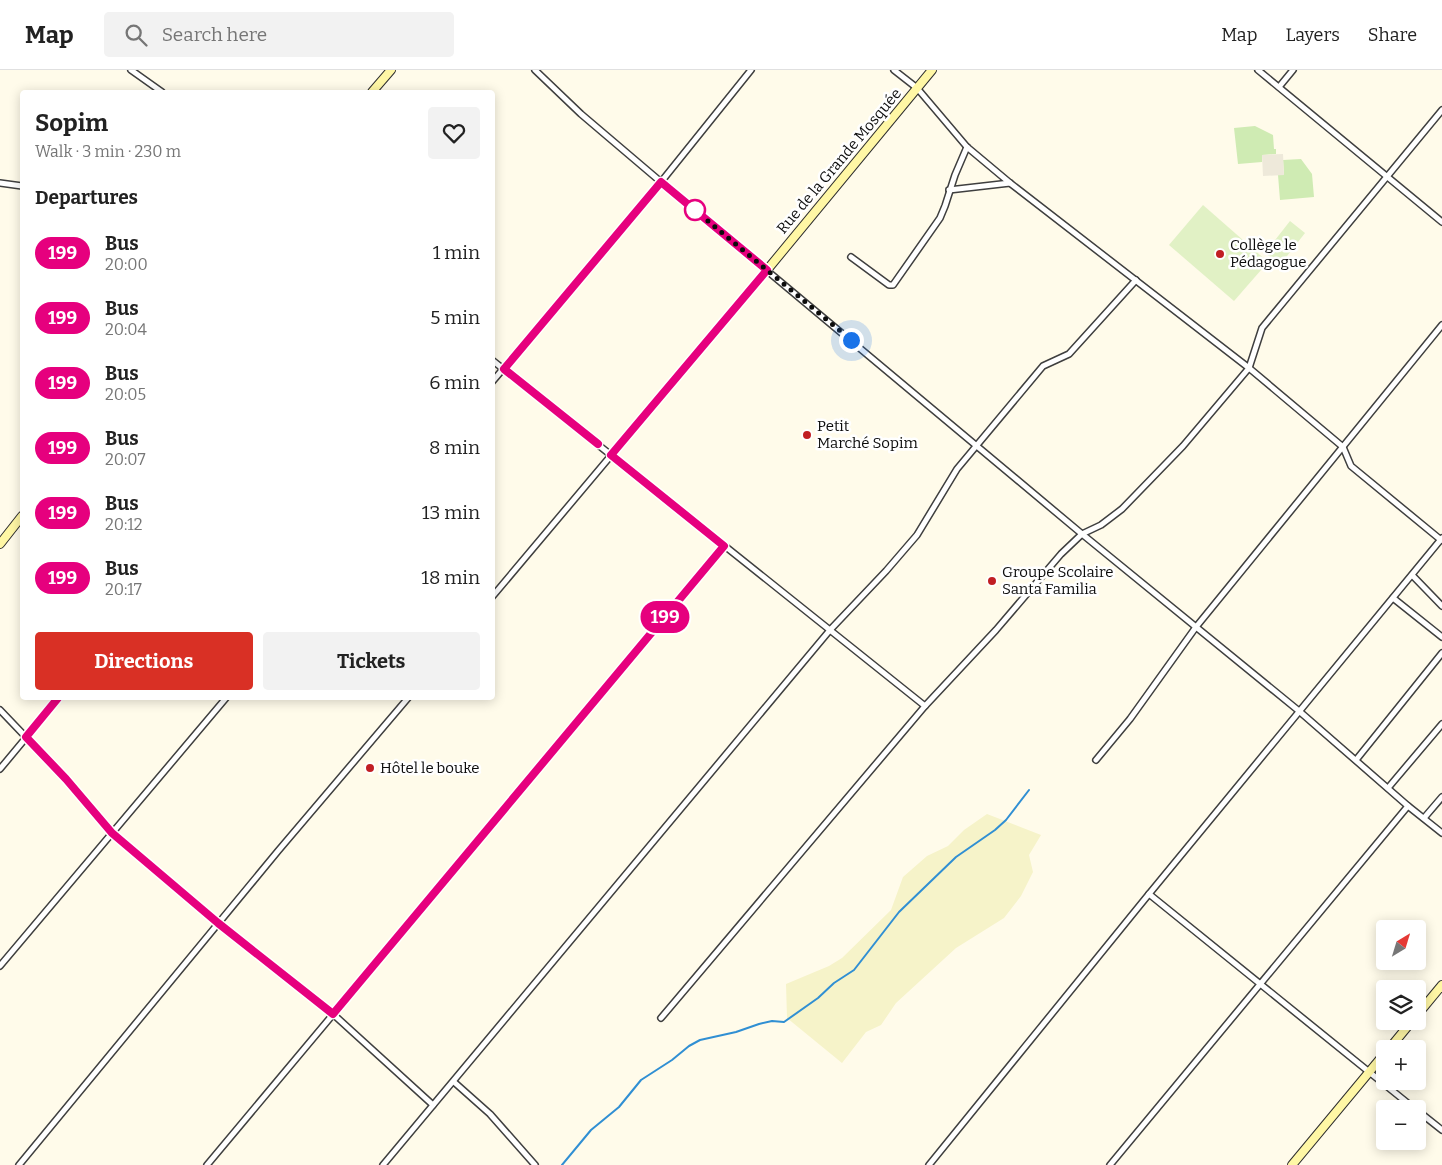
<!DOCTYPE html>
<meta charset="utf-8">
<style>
body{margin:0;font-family:Bitter,serif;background:#f2f2f2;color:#222;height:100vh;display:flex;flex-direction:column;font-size:19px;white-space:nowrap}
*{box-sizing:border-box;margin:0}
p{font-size:16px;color:#767676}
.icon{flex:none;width:28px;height:28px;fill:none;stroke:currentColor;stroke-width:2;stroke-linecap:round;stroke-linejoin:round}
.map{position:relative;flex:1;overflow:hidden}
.drawer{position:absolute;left:20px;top:20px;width:475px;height:610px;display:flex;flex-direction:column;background:#fff;border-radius:5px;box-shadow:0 2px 12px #0003}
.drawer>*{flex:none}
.badge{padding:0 10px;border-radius:16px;font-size:18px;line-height:32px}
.needle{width:32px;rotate:38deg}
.buttons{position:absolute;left:1376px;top:850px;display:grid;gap:10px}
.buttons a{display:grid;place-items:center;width:50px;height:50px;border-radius:5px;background:#fff;box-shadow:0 2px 12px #0003;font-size:25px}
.you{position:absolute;width:25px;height:25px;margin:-12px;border:4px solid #fff;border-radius:50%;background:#1a73e8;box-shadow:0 0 0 8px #1a73e833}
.map>.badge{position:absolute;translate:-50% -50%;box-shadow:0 0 0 2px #fff}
h2{padding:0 15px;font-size:19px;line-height:45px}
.round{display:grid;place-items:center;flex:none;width:52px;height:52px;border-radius:5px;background:#f2f2f2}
.headline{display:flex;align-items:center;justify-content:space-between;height:85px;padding:0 15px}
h1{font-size:24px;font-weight:700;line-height:38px}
.action{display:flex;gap:10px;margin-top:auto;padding:10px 15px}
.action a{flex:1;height:58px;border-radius:5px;background:#d93025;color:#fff;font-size:20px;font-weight:700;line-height:58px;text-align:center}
.action a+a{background:#f2f2f2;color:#222}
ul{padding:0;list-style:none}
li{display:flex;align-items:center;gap:15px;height:65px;padding:0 15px}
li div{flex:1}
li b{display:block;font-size:19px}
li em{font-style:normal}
li .badge{min-width:55px;font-weight:700;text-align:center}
header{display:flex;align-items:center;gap:30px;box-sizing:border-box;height:70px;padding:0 25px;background:#fff;border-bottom:1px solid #e0e0e0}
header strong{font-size:24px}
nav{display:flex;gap:28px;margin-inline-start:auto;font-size:18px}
.search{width:350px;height:45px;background:#f2f2f2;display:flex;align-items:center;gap:12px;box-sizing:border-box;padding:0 18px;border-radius:5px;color:#767676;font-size:19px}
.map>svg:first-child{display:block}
.farmland{fill:#f6f3c9}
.green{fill:#cfebb3}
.pitch{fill:#e1f1c5}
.plaza{fill:#eee9da}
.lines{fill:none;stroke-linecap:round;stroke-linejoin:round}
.stream{stroke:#308fd3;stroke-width:2}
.street-casing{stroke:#3f3f3f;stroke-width:8}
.secondary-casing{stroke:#2e2e2e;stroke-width:10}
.street{stroke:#fff;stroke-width:5}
.secondary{stroke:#fff7a5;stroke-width:8}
.line-casing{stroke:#fff;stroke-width:11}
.line{stroke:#e6007e;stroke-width:8}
.walk{stroke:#0c0c0c;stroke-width:5;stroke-dasharray:0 9}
.stop-dot{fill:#fff;stroke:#e6007e;stroke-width:2.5}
.poi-dot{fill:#c11e23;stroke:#fff;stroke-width:2}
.labels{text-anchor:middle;stroke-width:5;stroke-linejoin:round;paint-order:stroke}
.street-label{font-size:15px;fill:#0c0c0c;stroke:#fff}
.poi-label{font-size:15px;fill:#0c0c0c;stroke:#fff;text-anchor:start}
</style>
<header>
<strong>Map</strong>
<div class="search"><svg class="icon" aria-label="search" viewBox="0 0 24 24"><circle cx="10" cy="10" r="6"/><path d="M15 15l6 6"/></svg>Search here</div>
<nav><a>Map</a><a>Layers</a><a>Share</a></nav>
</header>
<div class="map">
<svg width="1442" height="1095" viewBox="0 0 1442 1095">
<rect width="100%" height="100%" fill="#fffbea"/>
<polygon class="farmland" points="987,744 1041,765 1029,785 1033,802 1021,826 1004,848 956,878 896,933 881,955 866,962 842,993 787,948 786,914 829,896 842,888 891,840 903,807 927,786 948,776 964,760"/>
<g class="green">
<polygon points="1255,56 1273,65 1274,79 1276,79 1276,84 1262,85 1262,92 1238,94 1234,58"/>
<polygon points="1301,89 1312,104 1314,127 1280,130 1278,105 1284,104 1283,90"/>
</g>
<g class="pitch">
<polygon points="1203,135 1268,192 1234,231 1169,175"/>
<polygon points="1290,151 1305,163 1280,195 1265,183"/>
</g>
<polygon class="plaza" points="1283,84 1284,105 1263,106 1262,85"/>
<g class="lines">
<polyline class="stream" points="562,1095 591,1060 619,1037 641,1010 672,990 689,976 700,970 736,962 759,954 772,951 784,952 818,928 834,913 854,900 899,842 956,787 995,760 1006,750 1029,720"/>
<g class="street-casing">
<g id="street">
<polyline points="131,0 162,22"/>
<polyline points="535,0 581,44 661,112 1082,464 1299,641 1408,736 1442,763"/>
<polyline points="894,0 917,18 967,77 1010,113 1249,298 1343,377 1351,396 1441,470"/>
<polyline points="1258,0 1442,152"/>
<polyline points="1279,17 1293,0"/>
<polyline points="0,113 22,116"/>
<polyline points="949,120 1010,113"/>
<polyline points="851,187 889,215 893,215 940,148 945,136 955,105 967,77"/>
<polyline points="492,290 925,636"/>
<polyline points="492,312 661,112 751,0"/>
<polyline points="1412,505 1442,536"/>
<polyline points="492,527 767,200"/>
<polyline points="1393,528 1442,567"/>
<polyline points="0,640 66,709 113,763 218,853 333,944 433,1035"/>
<polyline points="1096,690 1130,649 1196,557 1442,255"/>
<polyline points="1356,690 1442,583"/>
<polyline points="0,699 59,628"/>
<polyline points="1388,718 1442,654"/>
<polyline points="1424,748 1442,727"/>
<polyline points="1149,824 1415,1039"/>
<polyline points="0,896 226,628"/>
<polyline points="661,948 925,636 996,560 1061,484 1082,464 1101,455 1122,439 1183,376 1249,298 1262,258 1442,40"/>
<polyline points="454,1012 490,1044 535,1095"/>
<polyline points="1418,1041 1442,1060"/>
<polyline points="19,1095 278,781 408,628"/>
<polyline points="207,1095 725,476"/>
<polyline points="383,1095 830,560 886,501 917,465 957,399 1043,296 1069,284 1136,210"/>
<polyline points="929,1095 1149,824 1442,468"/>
<polyline points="1110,1095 1408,736"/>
</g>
</g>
<g class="secondary-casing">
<g id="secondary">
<polyline points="372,22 391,0"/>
<polyline points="767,200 932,0"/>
<polyline points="0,474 22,446"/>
<polyline points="1418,944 1442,915"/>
<polyline points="1389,979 1412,951"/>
<polyline points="1292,1095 1385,983"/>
</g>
</g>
<use href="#street" class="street"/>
<use href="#secondary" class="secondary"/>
</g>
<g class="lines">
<g class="line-casing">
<polyline id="line" points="58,628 26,667 66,709 112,763 218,853 333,944 724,476 611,385 767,200 661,112 504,299 598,374"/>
</g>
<use href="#line" class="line"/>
<polyline class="walk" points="695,140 691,137 851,270"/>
</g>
<circle class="stop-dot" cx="695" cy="140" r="10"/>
<g class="poi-dot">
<circle cx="1220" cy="184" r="5"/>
<circle cx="807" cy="365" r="5"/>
<circle cx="992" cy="511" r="5"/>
<circle cx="370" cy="698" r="5"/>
</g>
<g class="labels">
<g class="street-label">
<text transform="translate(839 91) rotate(-50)" y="5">Rue de la Grande Mosquée</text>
</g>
<g class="poi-label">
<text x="1230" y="180">Collège le<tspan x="1230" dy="17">Pédagogue</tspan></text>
<text x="817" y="361">Petit<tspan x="817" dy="17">Marché Sopim</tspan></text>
<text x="1002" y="507">Groupe Scolaire<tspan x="1002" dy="17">Santa Familia</tspan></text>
<text x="380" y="703">Hôtel le bouke</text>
</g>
</g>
</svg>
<div class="buttons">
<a><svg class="needle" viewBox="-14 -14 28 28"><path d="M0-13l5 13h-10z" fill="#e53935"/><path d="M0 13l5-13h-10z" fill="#767676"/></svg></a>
<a><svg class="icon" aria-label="layers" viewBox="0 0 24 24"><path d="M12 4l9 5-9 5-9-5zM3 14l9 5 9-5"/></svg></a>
<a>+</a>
<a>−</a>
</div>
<div class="you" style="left:851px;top:270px"></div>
<b class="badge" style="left:665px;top:547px;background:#e6007e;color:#fff">199</b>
<section class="drawer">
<div class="headline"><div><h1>Sopim</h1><p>Walk · 3 min · 230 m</p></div><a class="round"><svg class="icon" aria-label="heart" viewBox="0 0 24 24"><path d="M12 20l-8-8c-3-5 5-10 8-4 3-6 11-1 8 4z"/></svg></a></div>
<h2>Departures</h2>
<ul>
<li><span class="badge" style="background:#e6007e;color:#fff">199</span><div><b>Bus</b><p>20:00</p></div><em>1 min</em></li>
<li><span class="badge" style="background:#e6007e;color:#fff">199</span><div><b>Bus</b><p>20:04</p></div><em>5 min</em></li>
<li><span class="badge" style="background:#e6007e;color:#fff">199</span><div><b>Bus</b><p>20:05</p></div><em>6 min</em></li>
<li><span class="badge" style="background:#e6007e;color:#fff">199</span><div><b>Bus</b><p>20:07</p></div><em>8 min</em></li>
<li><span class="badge" style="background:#e6007e;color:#fff">199</span><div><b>Bus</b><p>20:12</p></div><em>13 min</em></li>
<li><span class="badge" style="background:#e6007e;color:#fff">199</span><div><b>Bus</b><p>20:17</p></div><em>18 min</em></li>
</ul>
<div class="action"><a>Directions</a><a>Tickets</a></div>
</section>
</div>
